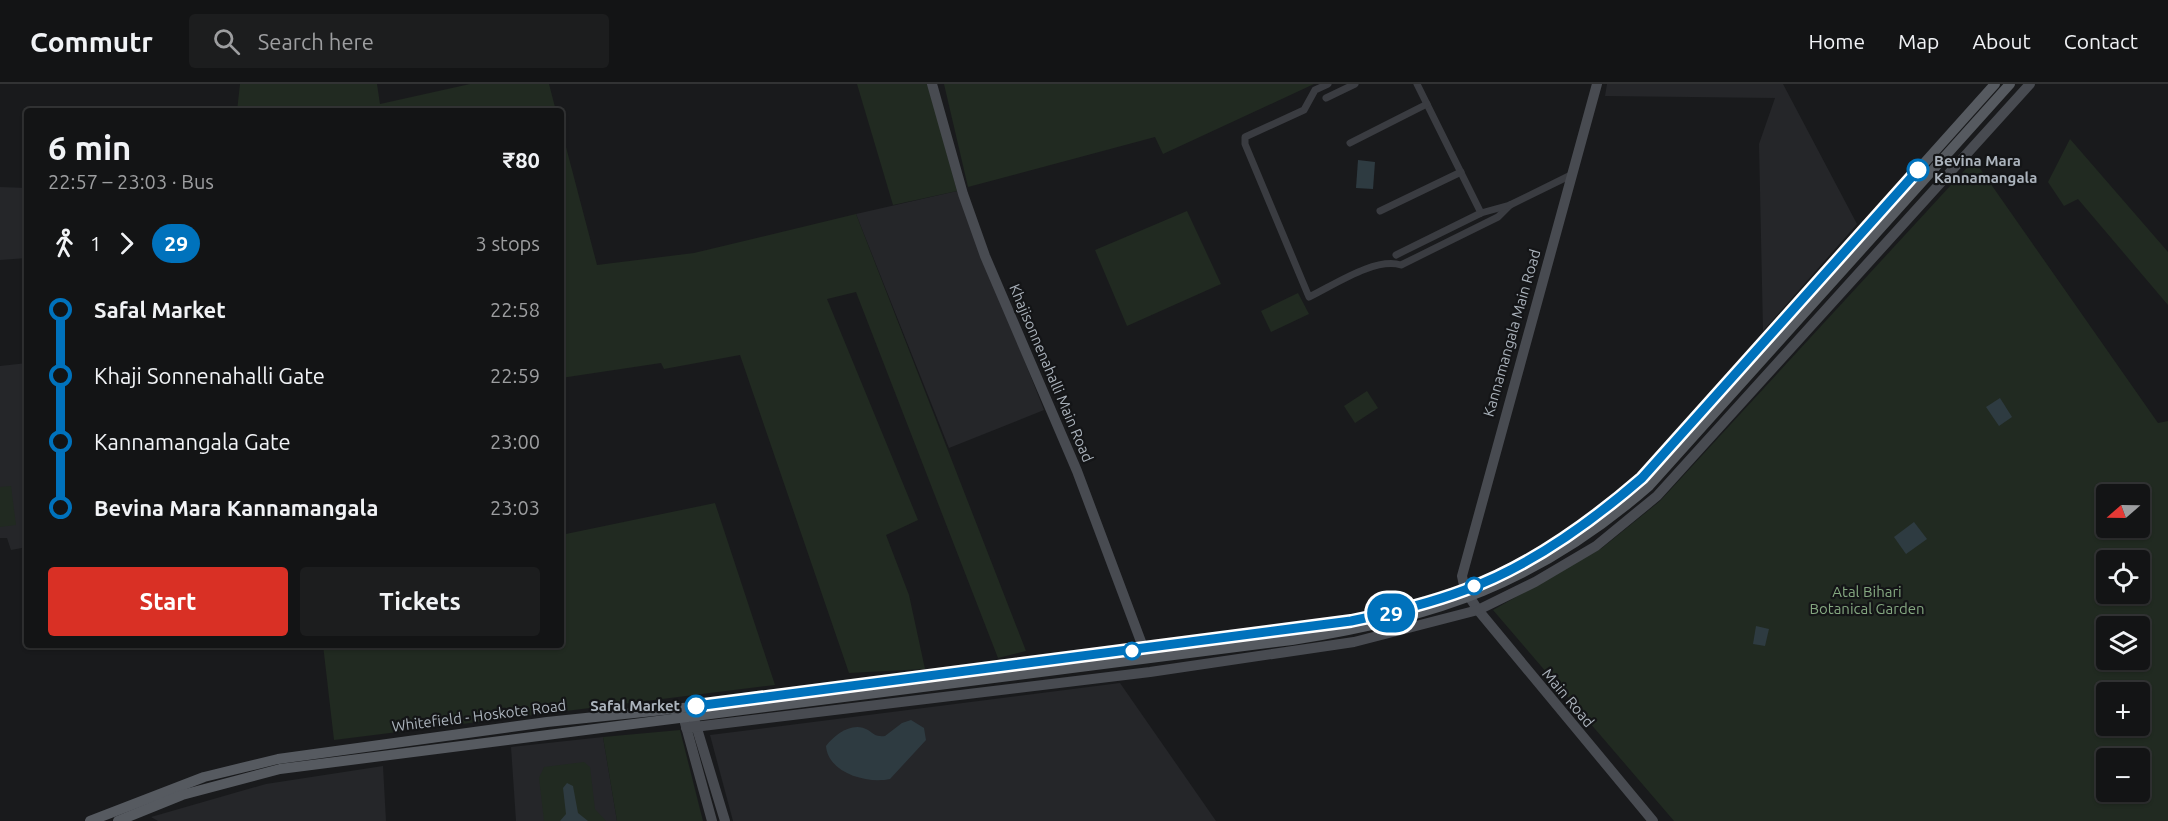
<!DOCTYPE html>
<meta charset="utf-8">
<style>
body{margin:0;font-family:Ubuntu,sans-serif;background:#1c1d1e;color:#f1f3f6;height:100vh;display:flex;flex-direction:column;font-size:22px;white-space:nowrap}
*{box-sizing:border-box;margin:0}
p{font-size:20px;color:#9d9ea0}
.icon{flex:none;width:33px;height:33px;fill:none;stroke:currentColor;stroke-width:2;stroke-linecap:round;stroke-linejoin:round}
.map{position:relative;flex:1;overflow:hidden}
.sheet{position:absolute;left:24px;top:24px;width:540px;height:540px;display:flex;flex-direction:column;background:#131415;border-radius:6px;box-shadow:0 2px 4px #0004,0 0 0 2px #323334}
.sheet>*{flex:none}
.badge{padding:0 12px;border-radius:20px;font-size:21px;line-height:39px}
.needle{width:39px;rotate:250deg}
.tools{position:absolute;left:2096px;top:400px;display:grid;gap:12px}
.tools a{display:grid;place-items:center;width:54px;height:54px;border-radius:6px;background:#131415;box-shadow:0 2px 4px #0004,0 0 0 2px #323334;font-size:30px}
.map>.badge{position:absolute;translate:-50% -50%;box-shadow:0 0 0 3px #fff}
.legs{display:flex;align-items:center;gap:9px;height:66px;padding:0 24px;font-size:20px}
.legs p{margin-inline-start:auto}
.overview{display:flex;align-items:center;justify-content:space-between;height:102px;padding:0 24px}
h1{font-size:33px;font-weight:700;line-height:45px}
.cta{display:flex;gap:12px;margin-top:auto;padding:12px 24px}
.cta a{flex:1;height:69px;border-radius:6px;background:#d93025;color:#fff;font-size:24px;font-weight:700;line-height:69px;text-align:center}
.cta a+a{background:#1c1d1e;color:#f1f3f6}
ul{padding:0 24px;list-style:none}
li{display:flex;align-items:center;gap:21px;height:66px;font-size:22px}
li i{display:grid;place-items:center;width:9px;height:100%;margin:0 8px;background:currentColor}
li i::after{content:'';width:15px;height:15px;margin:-8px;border:4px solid;border-radius:50%;background:#131415}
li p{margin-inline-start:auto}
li:first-child i{background:linear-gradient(#0000 50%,currentColor 0)}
li:last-child i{background:linear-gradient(currentColor 50%,#0000 0)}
header{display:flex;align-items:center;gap:36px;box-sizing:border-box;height:84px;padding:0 30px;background:#131415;border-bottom:2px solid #323334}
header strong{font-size:28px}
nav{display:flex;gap:33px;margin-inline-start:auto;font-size:21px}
.search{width:420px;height:54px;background:#1c1d1e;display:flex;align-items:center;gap:15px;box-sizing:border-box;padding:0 21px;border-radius:6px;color:#9d9ea0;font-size:22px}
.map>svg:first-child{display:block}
.built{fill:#252629}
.green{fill:#212a21;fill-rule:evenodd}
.water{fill:#2e3b41}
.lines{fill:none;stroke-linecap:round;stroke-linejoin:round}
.street{stroke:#3a3c41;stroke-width:7}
.secondary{stroke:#484b51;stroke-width:10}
.primary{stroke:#565a60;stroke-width:10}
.line-1-casing{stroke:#fff;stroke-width:14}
.line-1{stroke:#0072bc;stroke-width:9}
.stop-1-dot{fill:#fff;stroke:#0072bc;stroke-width:3}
.labels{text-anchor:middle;stroke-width:4.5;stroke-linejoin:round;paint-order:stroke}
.stop-label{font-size:15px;font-weight:bold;fill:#abb3bc;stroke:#141517;text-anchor:start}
.street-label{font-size:15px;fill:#abb3bc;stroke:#141517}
.park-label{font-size:15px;fill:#85a881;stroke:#141517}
</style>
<header>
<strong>Commutr</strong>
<div class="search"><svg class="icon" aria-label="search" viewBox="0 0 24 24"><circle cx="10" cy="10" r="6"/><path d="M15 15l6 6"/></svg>Search here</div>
<nav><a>Home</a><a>Map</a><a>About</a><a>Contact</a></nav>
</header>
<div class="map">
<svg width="2168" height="737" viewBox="0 0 2168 737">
<rect width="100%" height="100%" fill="#191a1c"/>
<g class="built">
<polygon points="1607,0 1783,0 1857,140 1763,247 1759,60 1775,14 1605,12"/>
<polygon points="0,103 27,104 27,174 0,176"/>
<polygon points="957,107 1044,326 949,364 856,130"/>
<polygon points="27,279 27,463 11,466 7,454 0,454 0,282"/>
<polygon points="1120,599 1216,737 733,737 710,651"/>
<polygon points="603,653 617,737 516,737 511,663"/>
<polygon points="383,682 386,737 158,737 151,733 266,700"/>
</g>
<g class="green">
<polygon points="240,0 377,0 380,20 470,0 549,0 556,27 237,27"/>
<polygon points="857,0 928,0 957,107 893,121"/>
<polygon points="944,0 1314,0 1163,70 1155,53 968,103"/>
<polygon points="561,44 597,181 694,169 856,130 1026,567 998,574 856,208 827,215 918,436 886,451 909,511 925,585 849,589 740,271 664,285 661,279 561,294"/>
<polygon points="2070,55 2168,168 2168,221 2078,115 2064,122 2048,98"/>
<path d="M1974,76L2158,339L2168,337V737H1674L1493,526L1602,464L1660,417ZM2106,411H2139V444H2106ZM2106,477H2139V510H2106ZM2106,543H2139V576H2106ZM2106,609H2139V642H2106ZM2106,675H2139V708H2106Z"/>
<polygon points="1187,127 1221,200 1127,242 1095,166"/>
<polygon points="1298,209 1309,230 1271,248 1261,227"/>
<polygon points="1367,307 1378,324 1355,339 1344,322"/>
<polygon points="11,402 16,441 0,443 0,403"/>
<polygon points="715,419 775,601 334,656 323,561 561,561 561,451"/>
<polygon points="680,646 703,737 617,737 603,653"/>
<polygon points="584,678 590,683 595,725 606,737 544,737 539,694 544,683"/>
</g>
<g class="water">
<polygon points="1358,76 1375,78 1373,105 1356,104"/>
<polygon points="2000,314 2012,333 1999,342 1986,323"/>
<polygon points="1914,438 1927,455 1906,470 1894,453"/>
<polygon points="1756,542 1769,545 1765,562 1753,560"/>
<path d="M911,636L924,644L926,656L890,695C867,700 828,689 826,662C835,650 853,637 868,646C874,650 876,653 885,652L902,639Z"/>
<polygon points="567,699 573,702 578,729 588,737 560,737 566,730 563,704"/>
</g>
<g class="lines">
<g class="street">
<path d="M1328,0L1315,6L1304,26L1245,53V60L1309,213C1334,201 1375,173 1401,181L1498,133L1510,121"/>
<polyline points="1417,0 1481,129"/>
<polyline points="1326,14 1355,0"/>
<polyline points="1350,59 1427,20"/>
<polyline points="1380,127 1461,88"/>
<polyline points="1396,171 1481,129 1510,121 1571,91"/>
</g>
<g class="secondary">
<polyline points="932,0 963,110 985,172 1077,387 1146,571"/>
<polyline points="1597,0 1462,492 1465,506 1478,526 1653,737"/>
<polyline points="695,638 725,737"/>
<polyline points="685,639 712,737"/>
<polyline points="686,644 1150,588 1354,558 1478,526 1535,498 1596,462 1657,412 2030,0"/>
</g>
<g class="primary">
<path d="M90,737L204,693L278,675L547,638L692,623L1351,537C1390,529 1428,520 1465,506C1530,483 1591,438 1642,394L1995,0"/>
<path d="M118,737L182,711L280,685L1292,556C1435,534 1538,499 1649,402L2010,0"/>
</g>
</g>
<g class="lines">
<g class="line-1-casing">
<path id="line-1" d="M696,622L1351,537C1390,529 1428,520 1465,506C1531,482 1590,439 1642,394L1918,86"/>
</g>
<use href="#line-1" class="line-1"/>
</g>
<g class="stop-1-dot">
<circle cx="1918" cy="86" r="10"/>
<circle cx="1474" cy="502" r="8"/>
<circle cx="1132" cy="567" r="8"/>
<circle cx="696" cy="622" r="10"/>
</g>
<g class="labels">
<g class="stop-label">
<text x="1934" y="82">Bevina Mara<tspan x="1934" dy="17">Kannamangala</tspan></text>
<text x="680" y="627" text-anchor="end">Safal Market</text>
</g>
<g class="street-label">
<text transform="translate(1512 249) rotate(-74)" y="5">Kannamangala Main Road</text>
<text transform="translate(1051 289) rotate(67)" y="5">Khajisonnenahalli Main Road</text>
<text transform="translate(1568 614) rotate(50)" y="5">Main Road</text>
<text transform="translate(479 632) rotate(-7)" y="5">Whitefield - Hoskote Road</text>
</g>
<g class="park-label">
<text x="1867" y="513">Atal Bihari<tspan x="1867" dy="17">Botanical Garden</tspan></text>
</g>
</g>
</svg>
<div class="tools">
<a><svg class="needle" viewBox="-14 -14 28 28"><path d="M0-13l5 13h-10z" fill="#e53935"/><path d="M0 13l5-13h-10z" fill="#9d9ea0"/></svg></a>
<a><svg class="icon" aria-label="locate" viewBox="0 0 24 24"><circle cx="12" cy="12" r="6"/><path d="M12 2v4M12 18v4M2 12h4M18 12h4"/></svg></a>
<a><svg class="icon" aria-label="layers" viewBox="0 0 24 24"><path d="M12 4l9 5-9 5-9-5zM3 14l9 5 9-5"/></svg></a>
<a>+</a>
<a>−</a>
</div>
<b class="badge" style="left:1391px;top:529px;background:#0072bc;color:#fff">29</b>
<section class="sheet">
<div class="overview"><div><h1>6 min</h1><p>22:57 – 23:03 · Bus</p></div><b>₹80</b></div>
<div class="legs"><svg class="icon" aria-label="walk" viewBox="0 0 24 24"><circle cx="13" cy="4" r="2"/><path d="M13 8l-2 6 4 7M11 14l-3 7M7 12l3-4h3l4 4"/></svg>1<svg class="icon" aria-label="forward" viewBox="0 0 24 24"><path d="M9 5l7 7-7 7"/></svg><b class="badge" style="background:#0072bc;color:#fff">29</b><p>3 stops</p></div>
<ul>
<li><i style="color:#0072bc"></i><b>Safal Market</b><p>22:58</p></li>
<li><i style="color:#0072bc"></i><span>Khaji Sonnenahalli Gate</span><p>22:59</p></li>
<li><i style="color:#0072bc"></i><span>Kannamangala Gate</span><p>23:00</p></li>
<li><i style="color:#0072bc"></i><b>Bevina Mara Kannamangala</b><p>23:03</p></li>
</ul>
<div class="cta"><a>Start</a><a>Tickets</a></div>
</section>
</div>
